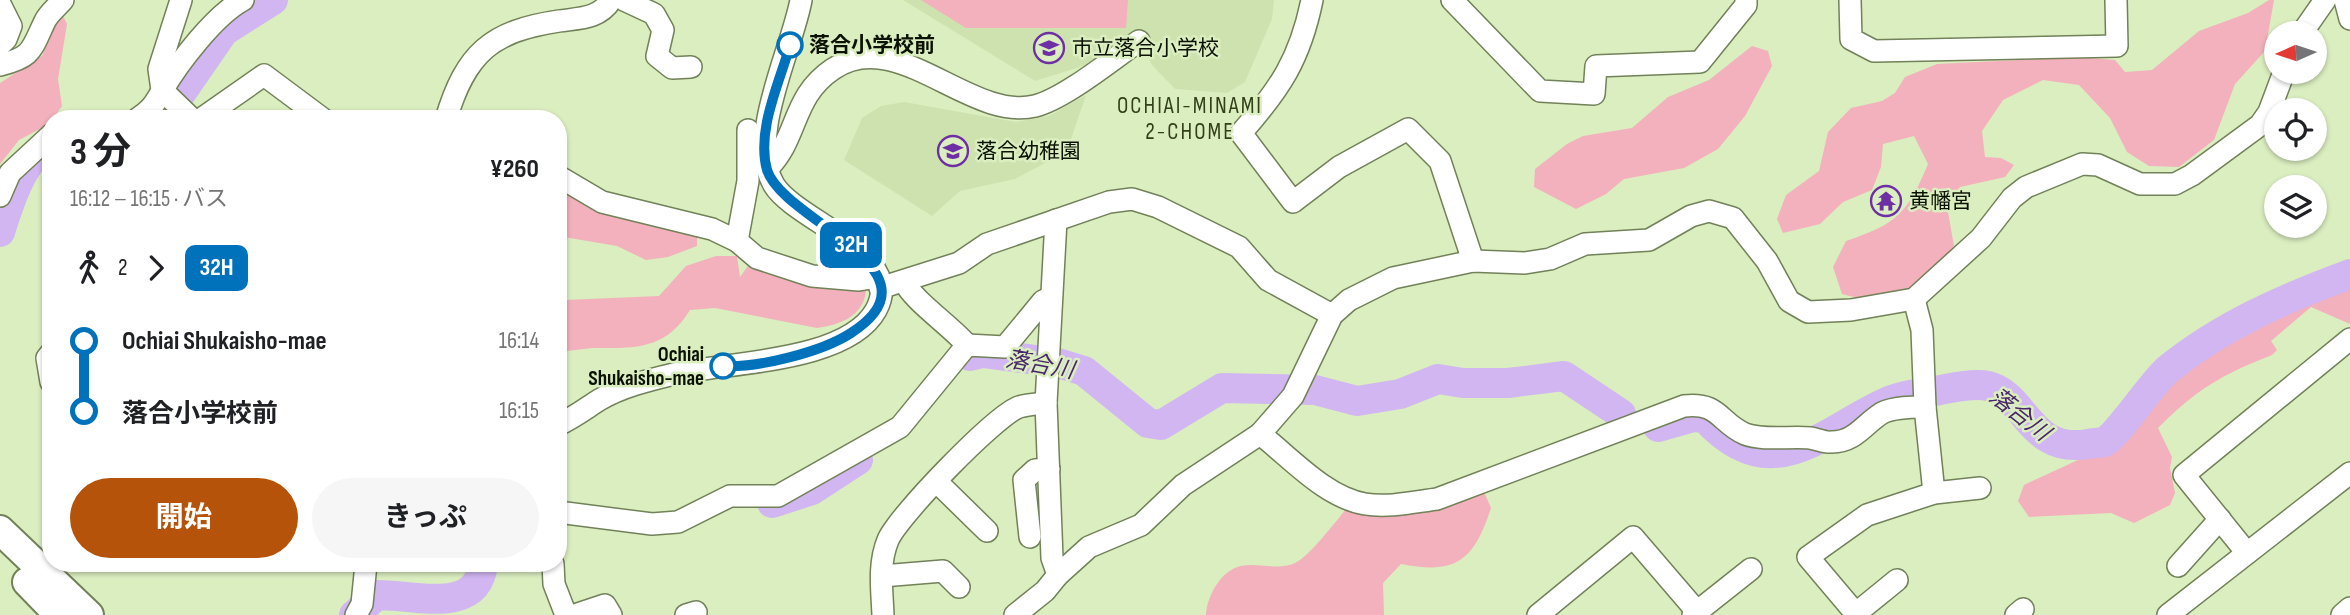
<!DOCTYPE html>
<html lang="ja">
<meta charset="utf-8">
<style>
body{margin:0;font-family:"Sofia Sans Condensed","Noto Sans JP",sans-serif;background:#f6f6f6;color:#202124;height:100vh;display:flex;flex-direction:column;font-size:26px;white-space:nowrap}
*{box-sizing:border-box;margin:0}
p{font-size:23px;color:#757577}
.icon{flex:none;width:38px;height:38px;fill:none;stroke:currentColor;stroke-width:2;stroke-linecap:round;stroke-linejoin:round}
.map{position:relative;flex:1;overflow:hidden}
.sheet{position:absolute;left:42px;top:110px;width:525px;height:462px;display:flex;flex-direction:column;background:#fff;border-radius:28px;box-shadow:0 2px 5px #0004}
.sheet>*{flex:none}
.badge{padding:0 14px;border-radius:10px;font-size:24px;line-height:46px}
.needle{width:46px;rotate:267deg}
.tools{position:absolute;left:2264px;top:21px;display:grid;gap:14px}
.tools a{display:grid;place-items:center;width:63px;height:63px;border-radius:50%;background:#fff;box-shadow:0 2px 5px #0004;font-size:35px}
.map>.badge{position:absolute;translate:-50% -50%;box-shadow:0 0 0 4px #fff}
.legs{display:flex;align-items:center;gap:10px;height:77px;padding:0 28px;font-size:23px}
.legs p{margin-inline-start:auto}
.overview{display:flex;align-items:center;justify-content:space-between;height:119px;padding:0 28px}
h1{font-size:38px;font-weight:700;line-height:52px}
.primary-button{display:flex;gap:14px;margin-top:auto;padding:14px 28px}
.primary-button a{flex:1;height:80px;border-radius:42px;background:#b45309;color:#fff;font-size:28px;font-weight:700;line-height:80px;text-align:center}
.primary-button a+a{background:#f6f6f6;color:#202124}
ul{padding:0 28px;list-style:none}
li{display:flex;align-items:center;gap:24px;height:70px;font-size:26px}
li i{display:grid;place-items:center;width:10px;height:100%;margin:0 9px;background:currentColor}
li i::after{content:'';width:18px;height:18px;margin:-9px;border:5px solid;border-radius:50%;background:#fff}
li p{margin-inline-start:auto}
li:first-child i{background:linear-gradient(#0000 50%,currentColor 0)}
li:last-child i{background:linear-gradient(currentColor 50%,#0000 0)}
.map>svg:first-child{display:block}
.built{fill:#cde2ae}
.green{fill:#f3b0bd}
.lines{fill:none;stroke-linecap:round;stroke-linejoin:round}
.river{stroke:#d1b6f1;stroke-width:30}
.minor-casing{stroke:#718158;stroke-width:24}
.major-casing{stroke:#718158;stroke-width:32}
.minor{stroke:#fff;stroke-width:21}
.major{stroke:#fff;stroke-width:28}
.line-1-casing{stroke:#fff;stroke-width:16}
.line-1{stroke:#0072bc;stroke-width:10}
.stop-1-dot{fill:#fff;stroke:#0072bc;stroke-width:3.5}
.labels{text-anchor:middle;stroke-width:5;stroke-linejoin:round;paint-order:stroke}
.stop-label{font-size:21px;font-weight:bold;fill:#0b1103;stroke:#dbeec0;text-anchor:start}
.poi-label{font-size:21px;fill:#0b1103;stroke:#dbeec0;text-anchor:start}
.neighbourhood-label{font-size:23px;letter-spacing:2px;fill:#323f18;stroke:#dbeec0}
.water-label{font-size:23px;font-style:italic;fill:#4a266a;stroke:#dbeec0}
</style>
<div class="map">
<svg width="2350" height="615" viewBox="0 0 2350 615">
<rect width="100%" height="100%" fill="#dbeec0"/>
<g class="built">
<polygon points="903,0 1274,0 1272,19 1245,82 1227,93 1175,89 1152,65 1136,35 1099,61 1035,81"/>
<polygon points="1086,95 1070,142 1047,162 1015,179 960,191 932,216 844,160 862,118 881,106 904,102 1016,122 1049,116"/>
</g>
<g class="green">
<polygon points="921,0 1128,0 1126,28 966,28"/>
<path d="M2269,0H2274L2265,51L2235,84L2214,140L2179,167L2149,166L2127,152L2110,118L2079,85L2043,80L2003,100L1982,131L1985,157L2001,158L2014,165L2005,177L1960,187L1948,212L1954,246C1946,256 1939,268 1930,277C1908,298 1869,303 1842,294L1833,267L1846,241C1897,224 1907,214 1928,164L1914,136L1883,144L1881,167L1872,190L1843,202L1820,224L1783,233L1777,219L1786,195L1819,171L1828,132L1851,108L1882,101L1895,93L1905,77L1937,64L2078,57L2115,60L2125,72L2152,70L2199,31L2248,13Z"/>
<polygon points="63,16 67,24 58,79 62,106 49,124 19,140 0,164 0,83 42,56 56,23"/>
<polygon points="1752,46 1768,51 1772,66 1745,116 1718,149 1684,168 1624,179 1606,194 1576,209 1534,187 1535,169 1567,144 1583,136 1632,128 1668,97 1709,80"/>
<polygon points="558,184 697,234 697,246 668,257 646,260 617,246 558,236"/>
<path d="M716,256H737L740,277L748,266L814,285L866,290C864,316 840,325 817,328L715,308L690,310C665,351 633,348 592,348C581,349 570,351 558,352V296L565,300L659,296L686,266Z"/>
<path d="M2350,280V324L2311,307L2271,341L2277,350L2272,355C2221,375 2197,389 2158,428L2172,457L2170,468L2175,493L2170,505L2134,523L2111,513L2029,517L2018,501L2024,485L2093,453L2121,447L2129,428L2133,403C2195,350 2271,303 2350,280Z"/>
<path d="M1484,492L1491,508C1474,560 1457,575 1401,564L1383,583L1384,615H1206C1207,596 1221,570 1241,566C1259,562 1277,571 1295,563C1309,557 1336,521 1347,508Z"/>
</g>
<g class="lines">
<g class="river">
<polyline points="159,119 168,112 224,31 273,0"/>
<path d="M0,232C9,204 22,159 50,144"/>
<polyline points="970,356 983,353 1058,363 1084,371 1148,423 1161,425 1222,388 1315,390 1357,401 1400,394 1438,379 1463,383 1508,383 1564,376 1621,414"/>
<path d="M1658,427L1693,417L1705,418C1773,492 1821,431 1889,401C1903,395 1920,393 1935,391C1950,388 1974,383 1988,386C2026,395 2029,454 2088,444C2093,443 2099,443 2104,442C2118,435 2151,384 2167,370C2221,326 2285,298 2350,274"/>
<polyline points="772,503 812,490 858,460"/>
<path d="M354,615L377,595C417,595 477,615 483,564"/>
</g>
<g class="minor-casing">
<g id="minor">
<polyline points="181,0 159,69 162,90 192,119"/>
<polyline points="624,0 654,14 663,30 657,56 672,68 691,67"/>
<path d="M1312,0C1300,59 1280,89 1241,133L1293,202L1339,167L1408,129L1440,161L1473,261"/>
<polyline points="1452,0 1540,91 1594,94 1596,66 1700,62 1746,5 1746,0"/>
<polyline points="1850,0 1851,39 1874,51 2117,46 2116,0"/>
<polyline points="2345,0 2350,19"/>
<polyline points="0,4 11,26 6,39 0,45"/>
<polyline points="2302,33 2325,0"/>
<path d="M0,65C33,57 31,50 45,21C49,13 57,7 63,0"/>
<path d="M137,119C151,110 154,105 162,91C178,63 215,15 243,0"/>
<polyline points="201,119 264,75 323,119"/>
<path d="M446,119C466,53 491,31 559,21C580,18 599,19 611,0"/>
<path d="M767,169C799,138 791,97 833,69C897,25 970,122 1035,106C1064,99 1113,59 1139,41"/>
<polyline points="558,176 602,202 712,229 737,241 757,258 812,276 859,280 878,277"/>
<polyline points="0,196 10,173 51,135"/>
<polyline points="1056,220 1046,403 1052,558 1058,575"/>
<polyline points="737,241 748,181 748,130"/>
<path d="M904,281C913,301 950,325 967,345"/>
<polyline points="880,288 959,263 987,244 1109,202 1132,199 1158,207 1239,247 1268,280 1332,315"/>
<polyline points="1914,299 1922,330 1925,407 1934,493"/>
<polyline points="51,353 47,358 51,382"/>
<path d="M558,425C573,418 585,409 599,400C621,387 649,380 674,374C725,362 847,363 876,310C907,253 796,221 774,185C746,138 792,50 801,0"/>
<path d="M1260,434C1291,458 1325,497 1365,504C1388,508 1414,502 1437,499L1684,406C1720,402 1718,422 1745,434C1763,441 1791,436 1810,438C1817,439 1825,443 1832,442C1855,442 1864,424 1882,413C1894,407 1912,407 1925,407"/>
<polyline points="937,482 987,531"/>
<polyline points="558,512 652,524 678,522 730,496 778,496 900,427 967,345 1005,347 1043,301 1050,298"/>
<polyline points="1030,537 1024,480 1035,470 1049,469"/>
<polyline points="2247,553 2184,475 2350,339"/>
<polyline points="553,564 554,584 566,615"/>
<polyline points="2178,566 2220,519"/>
<polyline points="882,576 943,571 959,587"/>
<polyline points="356,615 362,604 366,564"/>
<polyline points="575,615 605,605 611,615"/>
<polyline points="686,615 696,612"/>
<path d="M883,615C882,590 878,564 888,540C898,516 996,415 1019,407C1028,404 1038,404 1046,403"/>
<polyline points="1015,615 1045,591 1058,575 1089,547 1141,525 1183,485 1260,434 1293,396 1332,315 1349,300 1393,278 1473,261 1525,263 1550,259 1585,244 1649,240 1691,216 1709,211 1733,218 1767,261 1789,301 1808,312 1851,310 1914,299 1981,238 2012,198 2026,187 2082,164 2098,165 2140,184 2175,184 2192,175 2260,125 2269,112 2284,72"/>
<polyline points="1538,615 1633,537 1700,615"/>
<polyline points="1693,615 1751,569"/>
<polyline points="1854,615 1897,580"/>
<polyline points="1857,615 1808,557 1867,515 1934,493 1980,488"/>
<polyline points="2016,615 2023,609"/>
<polyline points="2168,615 2350,473"/>
<polyline points="2342,615 2350,608"/>
</g>
</g>
<g class="major-casing">
<g id="major">
<polyline points="0,530 89,615"/>
<polyline points="27,582 59,615"/>
</g>
</g>
<use href="#minor" class="minor"/>
<use href="#major" class="major"/>
</g>
<g class="lines">
<g class="line-1-casing">
<path id="line-1" d="M723,366C758,368 822,352 851,333C949,270 783,221 767,170C756,130 780,82 790,45"/>
</g>
<use href="#line-1" class="line-1"/>
</g>
<defs>
<g id="school-ring" transform="scale(1.575)"><circle r="9.5" fill="#dbeec0" stroke="#6f2fa4" stroke-width="1.5"/><path d="M0-5L7-2L0 1L-7-2ZM-4 1L0 2.5L4 1V4Q0 6-4 4Z" fill="#6f2fa4"/></g>
<g id="temple-ring" transform="scale(1.575)"><circle r="9.5" fill="#dbeec0" stroke="#6f2fa4" stroke-width="1.5"/><path d="M0-6L5-2H3V0L6.5 2.5H4V6H1.5V3h-3V6H-4V2.5H-6.5L-3 0V-2H-5Z" fill="#6f2fa4"/></g>
</defs>
<g fill-rule="evenodd">
<use href="#school-ring" x="1049" y="48"/>
<use href="#school-ring" x="953" y="151"/>
<use href="#temple-ring" x="1886" y="201"/>
</g>
<g class="stop-1-dot">
<circle cx="790" cy="45" r="12"/>
<circle cx="723" cy="366" r="12"/>
</g>
<g class="labels">
<g class="stop-label">
<text x="809" y="52">落合小学校前</text>
<text x="704" y="361" text-anchor="end">Ochiai<tspan x="704" dy="24">Shukaisho-mae</tspan></text>
</g>
<g class="poi-label">
<text x="1072" y="55">市立落合小学校</text>
<text x="976" y="158">落合幼稚園</text>
<text x="1909" y="208">黄幡宮</text>
</g>
<g class="neighbourhood-label">
<text x="1190" y="113">OCHIAI-MINAMI<tspan x="1190" dy="26">2-CHOME</tspan></text>
</g>
<g class="water-label">
<text transform="translate(1040 364) rotate(10)" y="8">落合川</text>
<text transform="translate(2020 414) rotate(38)" y="8">落合川</text>
</g>
</g>
</svg>
<div class="tools">
<a><svg class="needle" viewBox="-14 -14 28 28"><path d="M0-13l5 13h-10z" fill="#e53935"/><path d="M0 13l5-13h-10z" fill="#757577"/></svg></a>
<a><svg class="icon" aria-label="locate" viewBox="0 0 24 24"><circle cx="12" cy="12" r="6"/><path d="M12 2v4M12 18v4M2 12h4M18 12h4"/></svg></a>
<a><svg class="icon" aria-label="layers" viewBox="0 0 24 24"><path d="M12 4l9 5-9 5-9-5zM3 14l9 5 9-5"/></svg></a>
</div>
<b class="badge" style="left:851px;top:245px;background:#0072bc;color:#fff">32H</b>
<section class="sheet">
<div class="overview"><div><h1>3 分</h1><p>16:12 – 16:15 · バス</p></div><b>¥260</b></div>
<div class="legs"><svg class="icon" aria-label="walk" viewBox="0 0 24 24"><circle cx="13" cy="4" r="2"/><path d="M13 8l-2 6 4 7M11 14l-3 7M7 12l3-4h3l4 4"/></svg>2<svg class="icon" aria-label="forward" viewBox="0 0 24 24"><path d="M9 5l7 7-7 7"/></svg><b class="badge" style="background:#0072bc;color:#fff">32H</b></div>
<ul>
<li><i style="color:#0072bc"></i><b>Ochiai Shukaisho-mae</b><p>16:14</p></li>
<li><i style="color:#0072bc"></i><b>落合小学校前</b><p>16:15</p></li>
</ul>
<div class="primary-button"><a>開始</a><a>きっぷ</a></div>
</section>
</div>
